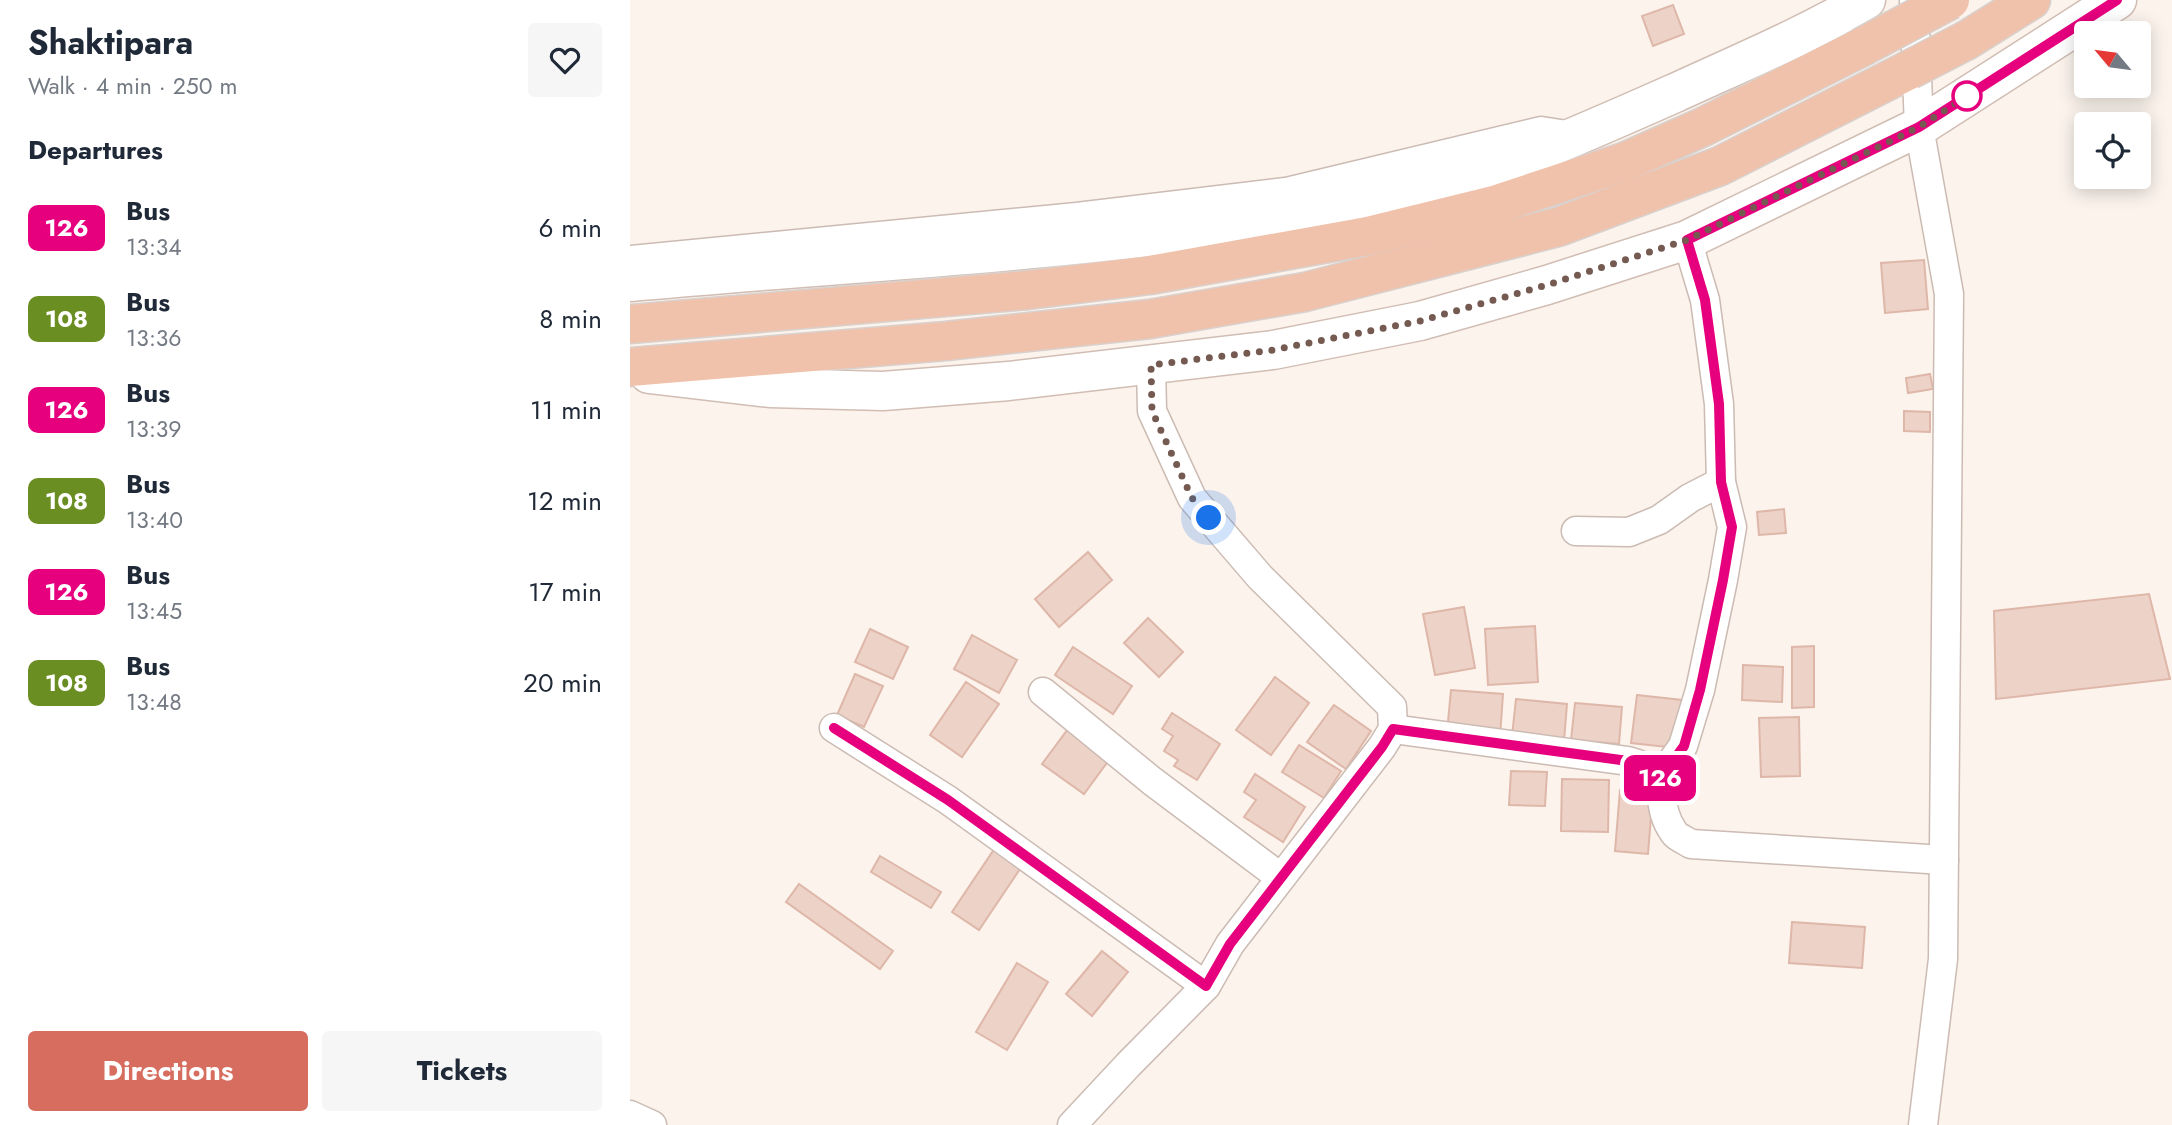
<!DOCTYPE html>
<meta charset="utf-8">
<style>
body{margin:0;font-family:Jost,sans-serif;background:#f6f6f7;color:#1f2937;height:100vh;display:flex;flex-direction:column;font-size:26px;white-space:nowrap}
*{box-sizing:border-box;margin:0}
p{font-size:23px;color:#747a83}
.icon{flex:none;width:38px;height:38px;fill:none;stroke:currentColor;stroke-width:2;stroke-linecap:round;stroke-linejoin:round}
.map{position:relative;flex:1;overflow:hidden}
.sheet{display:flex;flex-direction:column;background:#fff;width:630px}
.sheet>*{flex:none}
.badge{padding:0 14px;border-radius:10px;font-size:24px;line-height:46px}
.needle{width:46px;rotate:299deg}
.buttons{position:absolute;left:1444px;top:21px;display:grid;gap:14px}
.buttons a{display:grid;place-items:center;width:77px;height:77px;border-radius:7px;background:#fff;box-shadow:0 4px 18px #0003;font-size:35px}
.you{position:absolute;width:35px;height:35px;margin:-18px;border:5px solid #fff;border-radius:50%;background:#1a73e8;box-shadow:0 0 0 10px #1a73e833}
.map>.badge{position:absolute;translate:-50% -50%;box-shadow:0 0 0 4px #fff}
h2{padding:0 28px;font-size:26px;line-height:63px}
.round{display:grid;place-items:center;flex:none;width:74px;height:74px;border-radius:7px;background:#f6f6f7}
.head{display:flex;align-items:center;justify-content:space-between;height:119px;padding:0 28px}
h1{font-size:33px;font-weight:700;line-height:52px}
.primary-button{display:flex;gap:14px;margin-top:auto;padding:14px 28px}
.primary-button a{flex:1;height:80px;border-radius:7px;background:#d66d5f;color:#fff;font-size:28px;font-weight:700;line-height:80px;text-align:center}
.primary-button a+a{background:#f6f6f7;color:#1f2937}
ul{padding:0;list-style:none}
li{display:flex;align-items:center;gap:21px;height:91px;padding:0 28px}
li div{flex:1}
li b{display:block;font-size:26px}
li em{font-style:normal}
li .badge{min-width:77px;font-weight:700;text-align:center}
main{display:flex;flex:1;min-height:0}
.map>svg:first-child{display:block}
.building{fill:#edd2c7;stroke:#deb7a9;stroke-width:2}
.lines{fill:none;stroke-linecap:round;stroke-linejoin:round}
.minor-casing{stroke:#ccbbb3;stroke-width:31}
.secondary-casing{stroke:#d1bdb3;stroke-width:41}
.trunk-casing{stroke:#d8d1ce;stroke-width:41}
.minor{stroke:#fff;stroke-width:28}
.secondary{stroke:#fff;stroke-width:38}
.trunk{stroke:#f0c2ab;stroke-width:38}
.trunk-bridge-casing{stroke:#d8d1ce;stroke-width:41;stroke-linecap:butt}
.trunk-bridge{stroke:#f0c2ab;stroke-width:38}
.line-casing{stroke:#fff;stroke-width:16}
.line{stroke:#e6007e;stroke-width:10}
.walk{stroke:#745a51;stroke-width:7;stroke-dasharray:0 12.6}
.stop-dot{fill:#fff;stroke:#e6007e;stroke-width:3.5}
</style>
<main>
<section class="sheet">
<div class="head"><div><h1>Shaktipara</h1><p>Walk · 4 min · 250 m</p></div><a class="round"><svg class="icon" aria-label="heart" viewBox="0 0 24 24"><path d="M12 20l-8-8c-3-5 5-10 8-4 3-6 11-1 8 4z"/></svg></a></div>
<h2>Departures</h2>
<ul>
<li><span class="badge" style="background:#e6007e;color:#fff">126</span><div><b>Bus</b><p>13:34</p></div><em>6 min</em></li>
<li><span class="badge" style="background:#6b8e23;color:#fff">108</span><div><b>Bus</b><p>13:36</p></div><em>8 min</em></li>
<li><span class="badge" style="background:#e6007e;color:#fff">126</span><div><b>Bus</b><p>13:39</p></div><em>11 min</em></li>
<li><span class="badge" style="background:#6b8e23;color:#fff">108</span><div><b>Bus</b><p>13:40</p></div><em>12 min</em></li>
<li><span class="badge" style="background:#e6007e;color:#fff">126</span><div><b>Bus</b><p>13:45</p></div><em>17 min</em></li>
<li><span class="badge" style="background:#6b8e23;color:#fff">108</span><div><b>Bus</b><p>13:48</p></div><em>20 min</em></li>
</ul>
<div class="primary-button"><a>Directions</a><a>Tickets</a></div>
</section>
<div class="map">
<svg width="1542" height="1125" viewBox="0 0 1542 1125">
<rect width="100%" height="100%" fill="#fbf3ec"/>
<g class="building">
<polygon points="1043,5 1054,34 1023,46 1012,16"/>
<polygon points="1294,260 1298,309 1255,313 1251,263"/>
<polygon points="1300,374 1303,389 1278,393 1276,378"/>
<polygon points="1274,411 1300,412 1300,432 1274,431"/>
<polygon points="1154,509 1156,533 1129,535 1127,512"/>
<polygon points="458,552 482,580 429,627 405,599"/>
<polygon points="1519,594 1540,679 1366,699 1364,611"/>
<polygon points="834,607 845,668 805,675 793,614"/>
<polygon points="518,618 553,652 529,677 494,643"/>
<polygon points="905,626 908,682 858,685 855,629"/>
<polygon points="240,629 278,647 263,679 225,662"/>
<polygon points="342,635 387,660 369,693 324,669"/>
<polygon points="1184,646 1184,707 1162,708 1162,647"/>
<polygon points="443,647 502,686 483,714 425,675"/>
<polygon points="1113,665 1153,667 1152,702 1112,700"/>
<polygon points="225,674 253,686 234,727 207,715"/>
<polygon points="645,677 679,703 641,755 606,730"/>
<polygon points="336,682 369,704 332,757 300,735"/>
<polygon points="821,690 873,694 870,737 817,732"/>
<polygon points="1007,695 1052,700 1046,748 1001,743"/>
<polygon points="886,699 937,704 934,741 882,736"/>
<polygon points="945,703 992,707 989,744 941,740"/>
<polygon points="704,705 741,731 716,769 677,742"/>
<polygon points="542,713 590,744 567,780 544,766 548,760 534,751 543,736 532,729"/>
<polygon points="1169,717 1170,776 1131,777 1129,718"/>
<polygon points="438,729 479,760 454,794 412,764"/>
<polygon points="669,745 711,771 694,798 652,772"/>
<polygon points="881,771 917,772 915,806 879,805"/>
<polygon points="625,774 675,807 653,842 614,817 626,800 614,792"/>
<polygon points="932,779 979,780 978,832 931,831"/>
<polygon points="990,790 1023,792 1018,854 985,851"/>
<polygon points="365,848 392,866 349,930 322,912"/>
<polygon points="250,856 311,892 301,908 241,872"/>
<polygon points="169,884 263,951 250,969 156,902"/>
<polygon points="1162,922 1235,927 1232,968 1159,963"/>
<polygon points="472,951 498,972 462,1016 436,994"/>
<polygon points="387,963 418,982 377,1050 346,1032"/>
</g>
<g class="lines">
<g class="minor-casing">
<g id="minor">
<polyline points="1284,1 1289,127 1319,294 1313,959 1293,1125"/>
<polyline points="0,260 447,217 656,192 911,131 937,135"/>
<polyline points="946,531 999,532 1029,520 1060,498 1091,482 1089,404 1075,300 1057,240"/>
<polyline points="413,692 522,781 650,877"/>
<polyline points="204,728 318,800 576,986"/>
<path d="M763,729L998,761C1046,773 1021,799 1043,831C1046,837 1055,840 1061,844L1314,860"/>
<polyline points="1029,780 1053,746 1070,690 1093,580 1102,527 1091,482"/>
<polyline points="0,1115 22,1125"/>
<polyline points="442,1125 498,1065 576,986 600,944 752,747 763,729 762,707 630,577 562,498 522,411 521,365"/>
</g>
</g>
<g class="secondary-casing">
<g id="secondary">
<path d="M0,282C186,265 373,256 558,232C637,221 717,213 793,191C880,167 963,129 1045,93C1110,63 1175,36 1236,0"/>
<polyline points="19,374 140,388 253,391 379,381 643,350 790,321 917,285 1057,240 1289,127 1487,0"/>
</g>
</g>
<g class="trunk-casing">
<g id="trunk">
<polyline points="1337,40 1401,0"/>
<polyline points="0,324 398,290 520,275 738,236 864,205 994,162 1073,127 1232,47"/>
<polyline points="0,367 316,341 520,319 675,292 928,227 1090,166 1279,70"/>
</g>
</g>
<use href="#minor" class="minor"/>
<use href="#secondary" class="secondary"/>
<use href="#trunk" class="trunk"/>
<g class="trunk-bridge-casing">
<g id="trunk-bridge">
<polyline points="1232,47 1320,0"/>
<polyline points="1279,70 1337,40"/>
</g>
</g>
<use href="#trunk-bridge" class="trunk-bridge"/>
</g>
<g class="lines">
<g class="line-casing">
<polyline id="line" points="204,728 318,800 576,986 600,944 752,747 763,729 998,761 1017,766 1029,780 1054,746 1070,690 1093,580 1102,527 1091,482 1089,404 1075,300 1057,240 1289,127 1487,0"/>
</g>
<use href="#line" class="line"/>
<polyline class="walk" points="579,518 562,498 522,411 521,365 643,350 790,321 917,285 1057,240 1289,127 1337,96"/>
</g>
<circle class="stop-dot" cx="1337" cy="96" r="14"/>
</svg>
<div class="buttons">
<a><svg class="needle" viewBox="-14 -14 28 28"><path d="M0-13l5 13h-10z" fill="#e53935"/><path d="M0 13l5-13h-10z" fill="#747a83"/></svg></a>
<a><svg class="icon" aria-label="locate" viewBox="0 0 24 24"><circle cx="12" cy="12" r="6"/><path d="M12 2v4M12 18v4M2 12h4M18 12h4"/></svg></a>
</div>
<div class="you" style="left:579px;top:518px"></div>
<b class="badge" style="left:1030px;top:778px;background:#e6007e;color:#fff">126</b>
</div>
</main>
